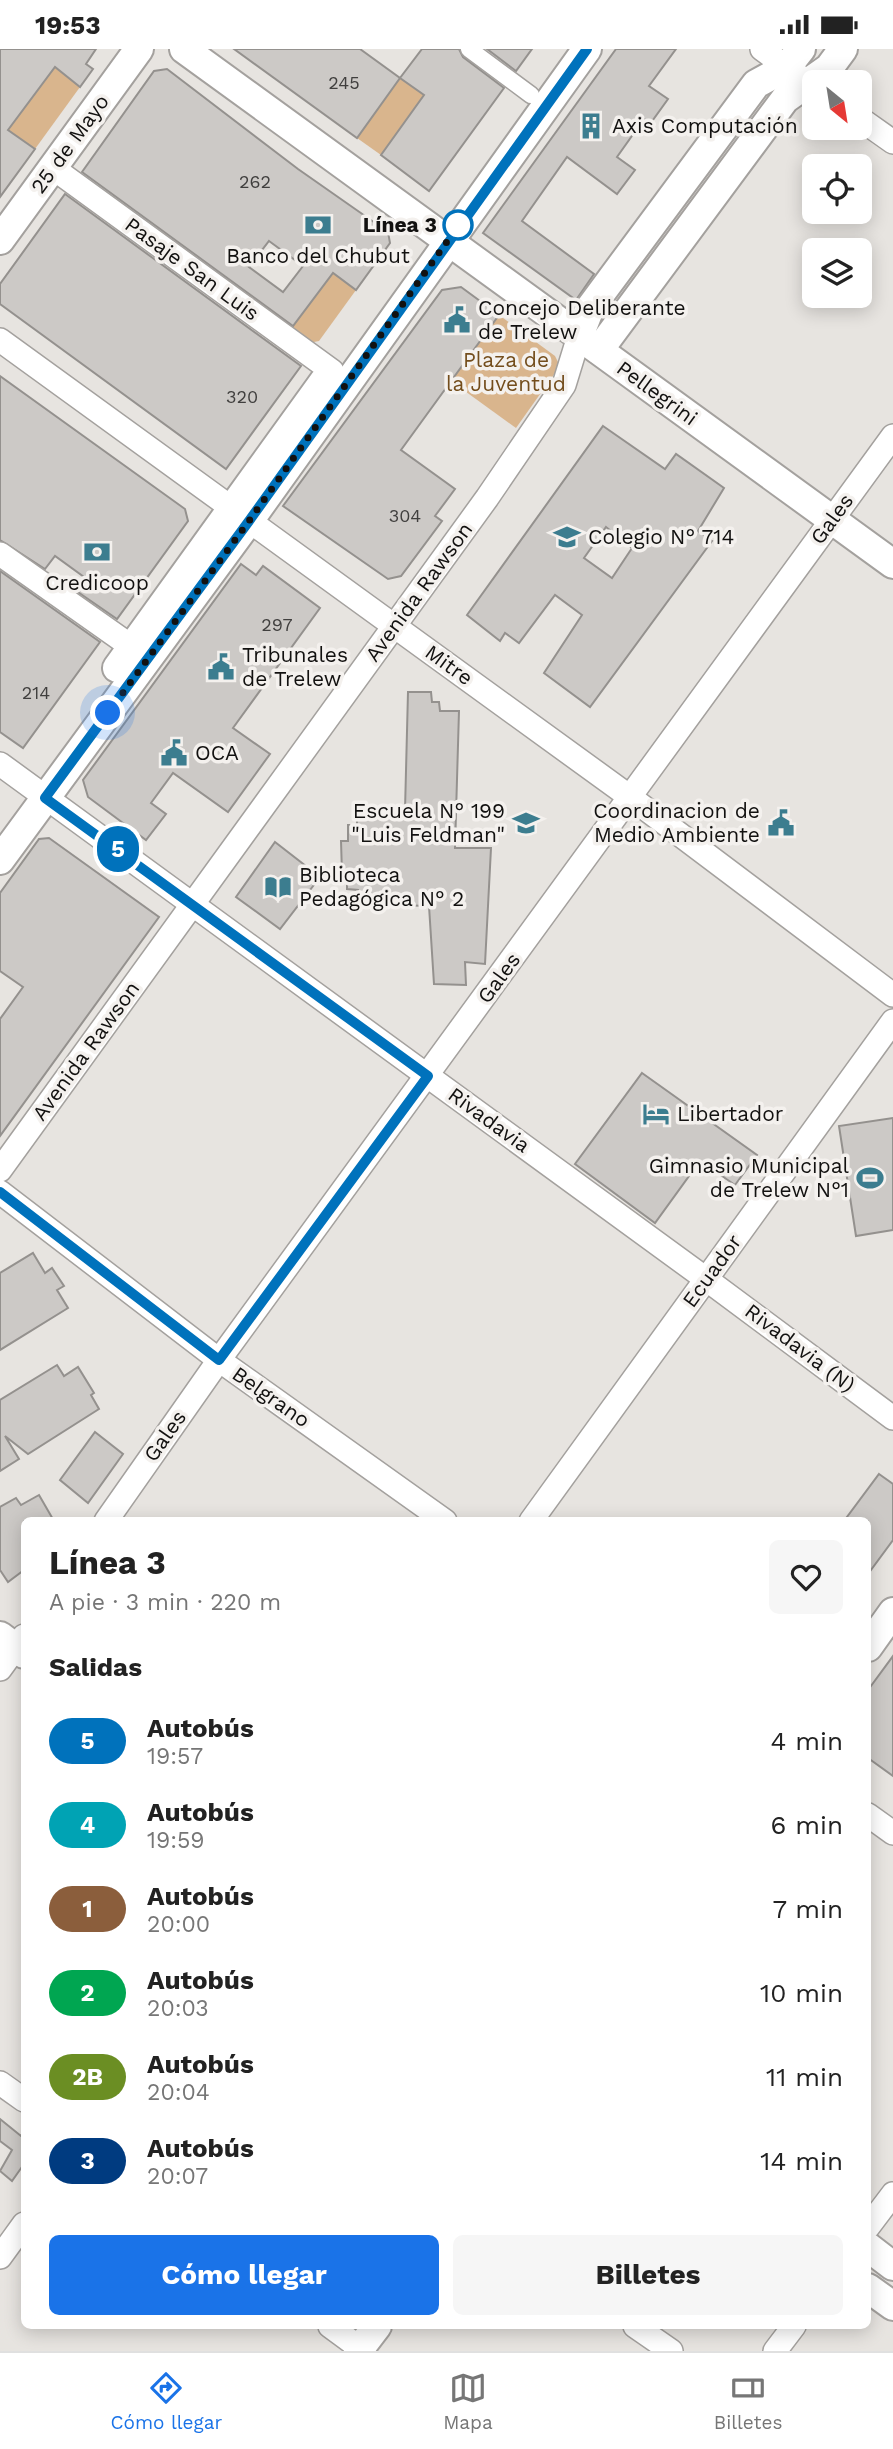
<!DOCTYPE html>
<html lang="es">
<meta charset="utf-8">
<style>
body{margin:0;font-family:"Work Sans",sans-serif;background:#f6f6f6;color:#222;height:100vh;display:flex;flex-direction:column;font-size:26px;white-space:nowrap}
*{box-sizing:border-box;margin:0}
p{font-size:23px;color:#767676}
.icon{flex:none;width:38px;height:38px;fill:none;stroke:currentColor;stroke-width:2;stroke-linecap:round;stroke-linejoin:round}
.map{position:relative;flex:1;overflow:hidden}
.details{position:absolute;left:21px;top:1468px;width:850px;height:812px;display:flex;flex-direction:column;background:#fff;border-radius:10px;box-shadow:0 4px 18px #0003}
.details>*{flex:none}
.badge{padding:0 14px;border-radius:23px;font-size:24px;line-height:46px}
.needle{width:46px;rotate:150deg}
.tools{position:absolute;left:802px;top:21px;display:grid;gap:14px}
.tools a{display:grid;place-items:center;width:70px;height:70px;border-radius:10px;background:#fff;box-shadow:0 4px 18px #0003;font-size:35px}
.you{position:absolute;width:35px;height:35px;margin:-18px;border:5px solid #fff;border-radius:50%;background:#1a73e8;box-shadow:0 0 0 10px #1a73e833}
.map>.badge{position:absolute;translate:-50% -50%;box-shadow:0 0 0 4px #fff}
h2{padding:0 28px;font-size:26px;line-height:63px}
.round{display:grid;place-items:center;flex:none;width:74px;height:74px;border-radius:10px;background:#f6f6f6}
.headline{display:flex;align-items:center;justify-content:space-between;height:119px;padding:0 28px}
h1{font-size:33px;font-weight:700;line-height:52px}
.button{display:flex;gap:14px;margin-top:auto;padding:14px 28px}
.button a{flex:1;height:80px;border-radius:10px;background:#1a73e8;color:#fff;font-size:28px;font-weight:700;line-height:80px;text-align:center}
.button a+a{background:#f6f6f6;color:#222}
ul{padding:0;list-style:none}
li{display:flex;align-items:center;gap:21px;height:84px;padding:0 28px}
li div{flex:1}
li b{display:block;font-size:26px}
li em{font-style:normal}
li .badge{min-width:77px;font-weight:700;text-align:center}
.status{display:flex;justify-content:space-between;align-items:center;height:49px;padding:0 35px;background:#fff;direction:ltr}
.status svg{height:19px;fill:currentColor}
.dock{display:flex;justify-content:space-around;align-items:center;height:98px;border-top:2px solid #e0e0e0;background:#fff;font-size:19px;color:#767676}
.dock a{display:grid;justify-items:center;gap:4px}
.dock .current{color:#1a73e8}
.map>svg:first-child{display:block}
.green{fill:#d9b58d}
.building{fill:#ccc9c6;stroke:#94918e;stroke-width:2;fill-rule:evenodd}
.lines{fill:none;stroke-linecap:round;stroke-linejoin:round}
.pedestrian-casing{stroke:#a4a19e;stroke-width:19}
.minor-casing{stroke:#a4a19e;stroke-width:26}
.tertiary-casing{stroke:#a4a19e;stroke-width:32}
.pedestrian{stroke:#fff;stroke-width:16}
.minor{stroke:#fff;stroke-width:23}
.tertiary{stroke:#fff;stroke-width:28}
.line-casing{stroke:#fff;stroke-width:16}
.line{stroke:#0072bc;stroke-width:10}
.walk{stroke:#121110;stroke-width:7;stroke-dasharray:0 12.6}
.stop-dot{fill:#fff;stroke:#0072bc;stroke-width:3.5}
.labels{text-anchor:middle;stroke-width:7;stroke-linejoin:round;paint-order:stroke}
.number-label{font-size:18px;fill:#403f3e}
.poi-label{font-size:21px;fill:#121110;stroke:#f4f1ee;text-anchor:start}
.street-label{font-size:21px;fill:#121110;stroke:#f4f1ee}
.stop-label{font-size:21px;font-weight:bold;fill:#121110;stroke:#f4f1ee;text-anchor:end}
.park-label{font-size:21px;fill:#734d1c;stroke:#f4f1ee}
</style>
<div class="status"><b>19:53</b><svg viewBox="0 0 49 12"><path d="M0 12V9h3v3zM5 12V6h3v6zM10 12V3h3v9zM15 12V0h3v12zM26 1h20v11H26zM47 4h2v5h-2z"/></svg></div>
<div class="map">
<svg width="893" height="2302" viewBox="0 0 893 2302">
<rect width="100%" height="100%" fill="#e7e4e0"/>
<g class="green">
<polygon points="55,18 80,38 35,100 8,81"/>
<polygon points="400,29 424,46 381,106 357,89"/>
<polygon points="333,224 356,241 319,292 309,294 290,281"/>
<polygon points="499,266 555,307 560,317 516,379 451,332"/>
</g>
<g class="building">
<polygon points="0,0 96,0 86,15 93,20 80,38 55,18 8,81 35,100 0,148"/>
<polygon points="234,0 360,0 400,29 357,89"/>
<polygon points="422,0 459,0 463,8 504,39 429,142 381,106 424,46 400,29"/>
<polygon points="487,0 532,0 516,22"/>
<polygon points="616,0 676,0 649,37 668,50 650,75 644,70 617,108 635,121 617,145 567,108 522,172 594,225 576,251 483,184"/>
<path d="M167,20L298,120L388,183L390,194L356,241L333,224L293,277L82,123L154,22ZM269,192L303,217L283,243L249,218Z"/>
<polygon points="65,145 301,317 226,420 0,255 0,235"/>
<polygon points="461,238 499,266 401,401 455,440 435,467 442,472 401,527 388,530 283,457 442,241"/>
<polygon points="0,327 185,460 188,472 117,570 75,541 84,528 55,507 45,520 0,491"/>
<path d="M603,377L665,420L676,405L724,439L698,482L712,492L590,658L544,624L582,566L555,546L519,594L505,584L500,592L467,566ZM606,478L632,499L612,529L584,509Z"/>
<polygon points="241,515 256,526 263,517 320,559 233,679 270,705 228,763 173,724 151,754 166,765 146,791 88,748 83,731"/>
<polygon points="0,522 100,593 23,699 0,683"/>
<polygon points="408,643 431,643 432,653 439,653 440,662 459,662 455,799 491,799 485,915 465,913 466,936 434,935 429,857 358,855 358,841 347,840 347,825 342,825 341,792 348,792 348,776 357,776 357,761 405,761"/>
<polygon points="49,789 159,868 0,1087 0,970 23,938 0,922 0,844 39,790"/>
<polygon points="275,793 320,828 280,880 236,848"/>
<polygon points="642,1024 757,1106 735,1136 700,1112 655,1174 575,1115"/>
<polygon points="893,1069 893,1181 856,1187 839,1077"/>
<polygon points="33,1204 45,1224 52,1219 64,1237 57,1241 68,1259 0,1301 0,1224"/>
<polygon points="57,1316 64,1327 78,1318 94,1344 91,1346 99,1360 28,1405 5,1387 19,1410 0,1422 0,1351"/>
<polygon points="95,1383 123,1405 88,1454 60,1431"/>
<polygon points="879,1425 893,1435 893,1491 868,1525 868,1472 844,1472"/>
<polygon points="39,1446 54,1472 24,1472 24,1521 8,1533 0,1521 0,1458 16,1449 21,1456"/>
<polygon points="893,1607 893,1727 868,1709 868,1641"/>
<polygon points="0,2070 21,2087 24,2081 24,2115 12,2132 0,2122 12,2101 0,2092"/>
</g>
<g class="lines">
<g class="pedestrian-casing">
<polyline id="pedestrian" points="469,0 531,46"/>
</g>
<g class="minor-casing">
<g id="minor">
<polyline points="762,0 799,27"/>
<polyline points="859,69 893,93"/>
<polyline points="53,119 332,322"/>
<polyline points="0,291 630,748 893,946"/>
<polyline points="0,505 132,598"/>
<polyline points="0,715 706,1230 893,1369"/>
<polyline points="0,1121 487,449 564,336 579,287"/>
<polyline points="0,1143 219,1311 445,1472"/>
<polyline points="106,1472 219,1311 893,387"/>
<polyline points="531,1472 893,972"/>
<polyline points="0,1620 24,1587"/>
<polyline points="868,1766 893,1784"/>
<polyline points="0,2034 24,2051"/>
<polyline points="868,2178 893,2145"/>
<polyline points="0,2208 24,2175"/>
<polyline points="330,2277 364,2302"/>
<polyline points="635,2277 671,2302"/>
<polyline points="775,2302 794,2277"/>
</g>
</g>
<g class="tertiary-casing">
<g id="tertiary">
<polyline points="184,0 893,515"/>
<polyline points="0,191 139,0"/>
<polyline points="579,287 590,259 756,35 787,18 801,0"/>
<polyline points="599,301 785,50 829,19 843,0"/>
<polyline points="117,619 324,332"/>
<polyline points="0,811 249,472 587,0"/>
<polyline points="0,1587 24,1605"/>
<polyline points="868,1598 893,1563"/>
<polyline points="868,2198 893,2217"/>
<polyline points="868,2239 893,2257"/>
<polyline points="358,2302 377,2277"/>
</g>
</g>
<use href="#pedestrian" class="pedestrian"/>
<use href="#minor" class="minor"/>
<use href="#tertiary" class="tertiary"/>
</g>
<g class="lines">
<g class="line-casing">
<polyline id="line" points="0,1143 219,1311 428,1027 45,749 249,472 587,0"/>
</g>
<use href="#line" class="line"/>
<polyline class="walk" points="108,664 249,472 463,170 458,176"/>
</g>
<defs>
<g id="building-bare" transform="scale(2.1)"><path d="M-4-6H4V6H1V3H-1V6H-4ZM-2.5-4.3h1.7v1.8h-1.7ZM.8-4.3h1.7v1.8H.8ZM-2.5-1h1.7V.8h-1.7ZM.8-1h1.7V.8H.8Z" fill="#3c7d8f" stroke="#f4f1ee" stroke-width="2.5" paint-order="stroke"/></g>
<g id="bank-bare" transform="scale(2.1)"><path d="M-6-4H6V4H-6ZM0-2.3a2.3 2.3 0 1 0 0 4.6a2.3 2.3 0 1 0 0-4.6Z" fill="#3c7d8f" stroke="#f4f1ee" stroke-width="2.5" paint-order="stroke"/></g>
<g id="civic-bare" transform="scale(2.1)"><path d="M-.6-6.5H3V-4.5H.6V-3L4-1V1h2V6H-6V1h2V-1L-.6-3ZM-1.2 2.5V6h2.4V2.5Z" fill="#3c7d8f" stroke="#f4f1ee" stroke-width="2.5" paint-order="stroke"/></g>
<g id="school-bare" transform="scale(2.1)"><path d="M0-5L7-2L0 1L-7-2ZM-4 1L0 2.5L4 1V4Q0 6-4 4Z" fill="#3c7d8f" stroke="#f4f1ee" stroke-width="2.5" paint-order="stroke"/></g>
<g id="library-bare" transform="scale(2.1)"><path d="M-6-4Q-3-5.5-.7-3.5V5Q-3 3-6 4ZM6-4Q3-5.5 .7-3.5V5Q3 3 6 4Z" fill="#3c7d8f" stroke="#f4f1ee" stroke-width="2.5" paint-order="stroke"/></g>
<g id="hotel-bare" transform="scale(2.1)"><path d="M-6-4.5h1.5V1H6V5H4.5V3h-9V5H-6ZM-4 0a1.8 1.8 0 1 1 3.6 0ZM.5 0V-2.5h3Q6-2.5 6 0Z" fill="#3c7d8f" stroke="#f4f1ee" stroke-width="2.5" paint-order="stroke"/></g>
<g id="stadium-bare" transform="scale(2.1)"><path d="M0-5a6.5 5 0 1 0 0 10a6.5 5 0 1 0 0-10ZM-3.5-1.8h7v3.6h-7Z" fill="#3c7d8f" stroke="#f4f1ee" stroke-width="2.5" paint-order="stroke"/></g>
</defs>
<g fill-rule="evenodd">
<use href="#building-bare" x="591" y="77"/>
<use href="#bank-bare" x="318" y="176"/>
<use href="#civic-bare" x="457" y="271"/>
<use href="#school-bare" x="567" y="488"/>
<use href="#bank-bare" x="97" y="503"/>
<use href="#civic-bare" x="221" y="618"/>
<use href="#civic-bare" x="174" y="704"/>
<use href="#school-bare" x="526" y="774"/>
<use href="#civic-bare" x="781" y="774"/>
<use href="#library-bare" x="278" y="838"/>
<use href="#hotel-bare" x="656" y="1065"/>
<use href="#stadium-bare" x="870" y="1129"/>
</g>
<circle class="stop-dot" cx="458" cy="176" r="14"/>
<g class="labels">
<g class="number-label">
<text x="344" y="40">245</text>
<text x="255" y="139">262</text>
<text x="242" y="354">320</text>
<text x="405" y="473">304</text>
<text x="277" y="582">297</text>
<text x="36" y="650">214</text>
</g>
<g class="poi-label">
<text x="612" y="84">Axis Computación</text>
<text x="318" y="214" text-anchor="middle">Banco del Chubut</text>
<text x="478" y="266">Concejo Deliberante<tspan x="478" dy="24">de Trelew</tspan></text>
<text x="588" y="495">Colegio N° 714</text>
<text x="97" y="541" text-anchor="middle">Credicoop</text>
<text x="242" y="613">Tribunales<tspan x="242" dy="24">de Trelew</tspan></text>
<text x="195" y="711">OCA</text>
<text x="505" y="769" text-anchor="end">Escuela N° 199<tspan x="505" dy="24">"Luis Feldman"</tspan></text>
<text x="760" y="769" text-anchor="end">Coordinacion de<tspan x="760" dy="24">Medio Ambiente</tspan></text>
<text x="299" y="833">Biblioteca<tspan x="299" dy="24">Pedagógica N° 2</tspan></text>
<text x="677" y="1072">Libertador</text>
<text x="849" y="1124" text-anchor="end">Gimnasio Municipal<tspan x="849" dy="24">de Trelew N°1</tspan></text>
</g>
<g class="street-label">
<text transform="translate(70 95) rotate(-54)" y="7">25 de Mayo</text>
<text transform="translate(192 220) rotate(36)" y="7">Pasaje San Luis</text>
<text transform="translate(657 344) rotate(36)" y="7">Pellegrini</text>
<text transform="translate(832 470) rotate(-54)" y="7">Gales</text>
<text transform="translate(419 543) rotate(-54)" y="7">Avenida Rawson</text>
<text transform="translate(449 616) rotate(36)" y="7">Mitre</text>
<text transform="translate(499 929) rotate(-54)" y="7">Gales</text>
<text transform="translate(86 1002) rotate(-54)" y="7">Avenida Rawson</text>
<text transform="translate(489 1071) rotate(36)" y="7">Rivadavia</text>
<text transform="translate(712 1222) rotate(-54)" y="7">Ecuador</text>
<text transform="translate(800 1299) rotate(37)" y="7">Rivadavia (N)</text>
<text transform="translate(271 1348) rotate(35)" y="7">Belgrano</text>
<text transform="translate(165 1387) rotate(-55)" y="7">Gales</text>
</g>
<g class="stop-label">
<text x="437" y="183">Línea 3</text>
</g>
<g class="park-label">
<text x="506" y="318">Plaza de<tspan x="506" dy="24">la Juventud</tspan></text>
</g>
</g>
</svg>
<div class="tools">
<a><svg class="needle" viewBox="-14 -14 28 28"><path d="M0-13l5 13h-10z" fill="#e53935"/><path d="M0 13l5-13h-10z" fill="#767676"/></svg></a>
<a><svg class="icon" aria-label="locate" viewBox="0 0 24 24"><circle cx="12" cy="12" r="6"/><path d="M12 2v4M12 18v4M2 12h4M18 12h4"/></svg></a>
<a><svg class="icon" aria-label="layers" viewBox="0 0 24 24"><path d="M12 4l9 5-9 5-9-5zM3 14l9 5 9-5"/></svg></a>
</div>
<div class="you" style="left:108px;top:664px"></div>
<b class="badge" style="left:118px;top:800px;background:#0072bc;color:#fff">5</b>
<section class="details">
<div class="headline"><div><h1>Línea 3</h1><p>A pie · 3 min · 220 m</p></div><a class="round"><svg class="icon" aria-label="heart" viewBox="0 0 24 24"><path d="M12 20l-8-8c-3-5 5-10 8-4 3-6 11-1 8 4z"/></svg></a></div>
<h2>Salidas</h2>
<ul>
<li><span class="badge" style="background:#0072bc;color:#fff">5</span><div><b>Autobús</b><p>19:57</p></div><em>4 min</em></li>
<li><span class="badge" style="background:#00a3b4;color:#fff">4</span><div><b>Autobús</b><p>19:59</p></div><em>6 min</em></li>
<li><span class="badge" style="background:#8b5e3c;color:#fff">1</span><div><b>Autobús</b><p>20:00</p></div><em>7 min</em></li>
<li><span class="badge" style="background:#00a651;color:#fff">2</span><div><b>Autobús</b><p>20:03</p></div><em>10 min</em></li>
<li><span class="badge" style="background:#6b8e23;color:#fff">2B</span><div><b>Autobús</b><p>20:04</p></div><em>11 min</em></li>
<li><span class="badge" style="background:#003b80;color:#fff">3</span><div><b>Autobús</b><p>20:07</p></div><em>14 min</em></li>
</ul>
<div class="button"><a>Cómo llegar</a><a>Billetes</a></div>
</section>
</div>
<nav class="dock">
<a class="current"><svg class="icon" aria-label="directions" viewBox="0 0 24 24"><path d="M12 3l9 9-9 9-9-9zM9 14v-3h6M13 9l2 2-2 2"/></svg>Cómo llegar</a>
<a><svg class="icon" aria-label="map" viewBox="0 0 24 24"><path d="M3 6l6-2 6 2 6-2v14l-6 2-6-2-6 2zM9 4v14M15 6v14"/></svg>Mapa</a>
<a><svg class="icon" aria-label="tickets" viewBox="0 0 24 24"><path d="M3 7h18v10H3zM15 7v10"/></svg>Billetes</a>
</nav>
